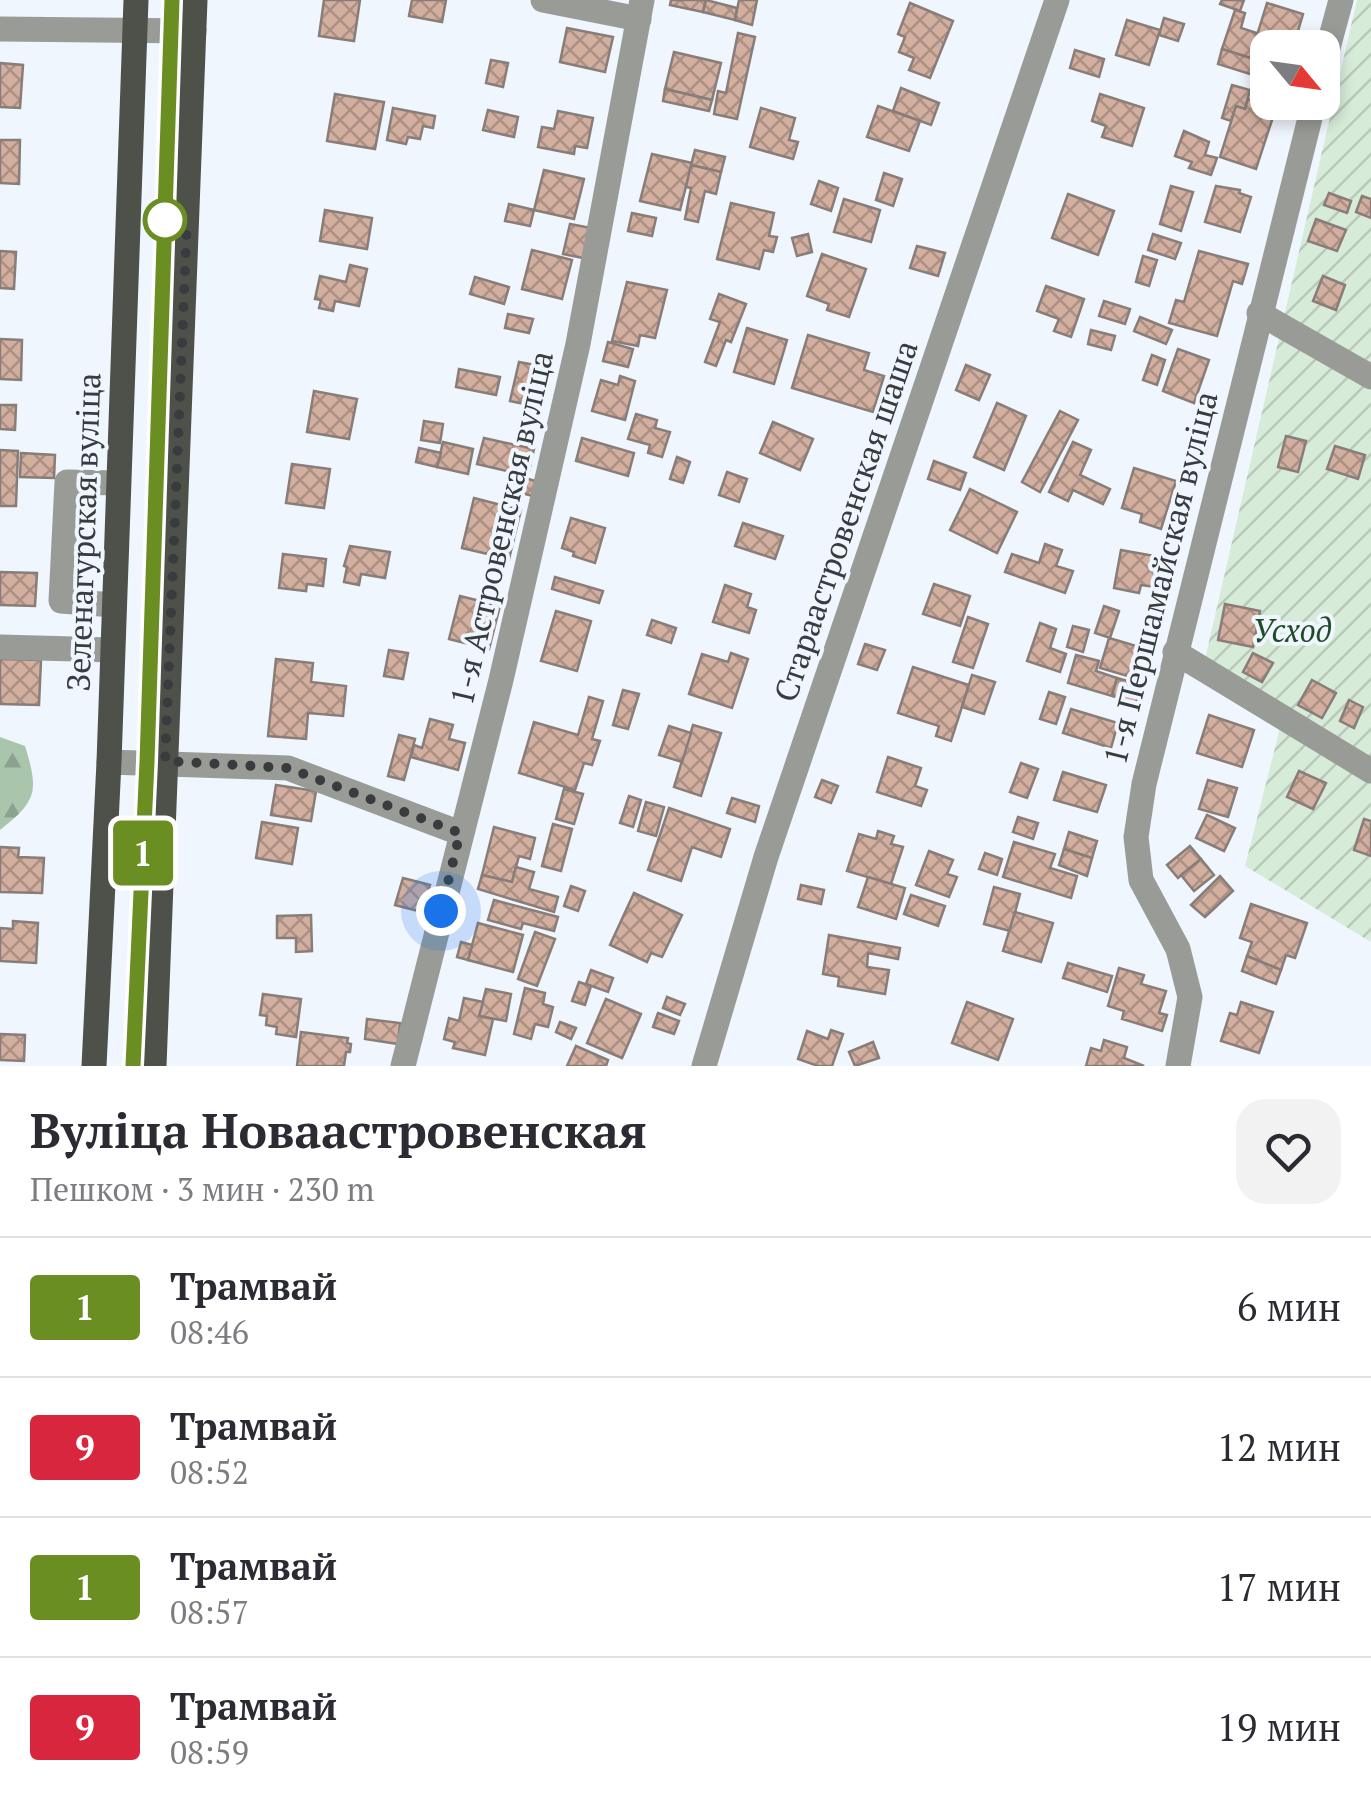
<!DOCTYPE html>
<html lang="ru">
<meta charset="utf-8">
<style>
body{margin:0;font-family:"PT Serif",serif;background:#f2f2f3;color:#2b2b33;height:100vh;display:flex;flex-direction:column;font-size:38px;white-space:nowrap}
*{box-sizing:border-box;margin:0}
p{font-size:32px;color:#7c7c81}
.icon{flex:none;width:55px;height:55px;fill:none;stroke:currentColor;stroke-width:2;stroke-linecap:round;stroke-linejoin:round}
.map{position:relative;height:1066px;overflow:hidden}
.sheet{display:flex;flex-direction:column;background:#fff;flex:1}
.sheet>*{flex:none}
.badge{padding:0 20px;border-radius:8px;font-size:35px;line-height:65px}
.needle{width:65px;rotate:119deg}
.fabs{position:absolute;left:1250px;top:30px;display:grid;gap:20px}
.fabs a{display:grid;place-items:center;width:90px;height:90px;border-radius:20px;background:#fff;box-shadow:0 5px 15px #0003;font-size:50px}
.you{position:absolute;width:50px;height:50px;margin:-25px;border:8px solid #fff;border-radius:50%;background:#1a73e8;box-shadow:0 0 0 15px #1a73e833}
.map>.badge{position:absolute;translate:-50% -50%;box-shadow:0 0 0 5px #fff}
.round{display:grid;place-items:center;flex:none;width:105px;height:105px;border-radius:30px;background:#f2f2f3}
.summary{display:flex;align-items:center;justify-content:space-between;height:170px;padding:0 30px}
h1{font-size:48px;font-weight:700;line-height:75px}
ul{padding:0;list-style:none}
li{display:flex;align-items:center;gap:30px;height:140px;padding:0 30px;border-top:2px solid #e1e1e2}
li div{flex:1}
li b{display:block;font-size:38px}
li em{font-style:normal}
li .badge{min-width:110px;font-weight:700;text-align:center}
.map>svg:first-child{display:block}
.forest{fill:url(#forest-firs)}
.garden{fill:url(#garden-furrows)}
.building{fill:url(#building-cross-hatch);stroke:#887d78;stroke-width:2.5}
.lines{fill:none;stroke-linecap:round;stroke-linejoin:round}
.minor{stroke:#989b96;stroke-width:25}
.major{stroke:#4d514a;stroke-width:25}
.tram{stroke:#5f6367;stroke-width:2.5}
.line-casing{stroke:#fff;stroke-width:22}
.line{stroke:#6b8e23;stroke-width:15}
.walk{stroke:#383c3f;stroke-width:10;stroke-dasharray:0 18}
.stop-dot{fill:#fff;stroke:#6b8e23;stroke-width:5}
.labels{text-anchor:middle;stroke-width:8;stroke-linejoin:round;paint-order:stroke}
.street-label{font-size:32px;fill:#383c3f;stroke:#f0f6fe}
.park-label{font-size:32px;font-style:italic;fill:#204c2a;stroke:#f0f6fe}
</style>
<div class="map">
<svg width="1371" height="1066" viewBox="0 0 1371 1066">
<defs>
<pattern id="forest-firs" width="22" height="20" patternUnits="userSpaceOnUse" patternTransform="scale(2.5)"><rect width="22" height="20" fill="#a9c6ad"/><path d="M5 1l3.5 6h-7zM16 11l3.5 6h-7z" fill="#8ba28e"/></pattern>
<pattern id="garden-furrows" width="10" height="10" patternUnits="userSpaceOnUse" patternTransform="scale(2.5)"><rect width="10" height="10" fill="#d7ebd9"/><path d="M-1 1l2-2M0 10L10 0M9 11l2-2" fill="none" stroke="#b9cabb"/></pattern>
<pattern id="building-cross-hatch" width="8" height="8" patternUnits="userSpaceOnUse" patternTransform="scale(2.5)"><rect width="8" height="8" fill="#d3afa0"/><path d="M0 0l8 8M0 8l8-8" fill="none" stroke="#ac9084"/></pattern>
</defs>
<rect width="100%" height="100%" fill="#f0f6fe"/>
<path class="forest" d="M0,737L25,746C39,791 37,801 0,830Z"/>
<polygon class="garden" points="1357,0 1371,0 1371,942 1245,866 1282,720 1202,672"/>
<g class="building">
<polygon points="324,0 360,0 354,41 319,36"/>
<polygon points="412,0 446,0 442,22 409,16"/>
<polygon points="671,0 706,0 703,12 670,5"/>
<polygon points="706,0 737,8 735,20 703,12"/>
<polygon points="739,0 757,0 752,25 735,20"/>
<polygon points="1222,0 1244,0 1240,11 1220,4"/>
<polygon points="910,3 953,21 930,78 909,70 914,58 899,52 905,37 898,34"/>
<polygon points="1267,3 1303,14 1293,48 1268,48 1268,73 1258,70 1260,61 1250,58"/>
<polygon points="1235,10 1245,13 1241,28 1257,33 1250,58 1222,49"/>
<polygon points="1164,18 1184,24 1178,41 1159,35"/>
<polygon points="1127,20 1160,30 1149,65 1116,55"/>
<polygon points="567,28 613,37 605,72 560,62"/>
<polygon points="738,33 755,37 737,119 714,114 718,91 726,93"/>
<polygon points="1222,49 1260,61 1256,76 1218,64"/>
<polygon points="1075,50 1104,59 1099,77 1070,68"/>
<polygon points="674,52 721,63 712,100 665,89"/>
<polygon points="491,60 508,63 503,87 486,83"/>
<polygon points="0,63 23,65 20,108 0,107"/>
<polygon points="1232,85 1250,90 1245,109 1236,106 1231,121 1222,118"/>
<polygon points="901,88 939,103 931,125 893,111"/>
<polygon points="665,89 712,100 709,111 663,101"/>
<polygon points="335,94 384,102 375,149 327,141"/>
<polygon points="1100,94 1144,108 1132,146 1102,137 1106,126 1092,121"/>
<polygon points="1248,99 1259,103 1257,112 1273,117 1256,169 1220,157 1236,106 1245,109"/>
<polygon points="878,106 920,121 909,151 867,137"/>
<polygon points="393,108 435,116 433,128 423,126 420,139 408,137 406,144 387,140"/>
<polygon points="761,108 795,118 789,140 798,142 793,159 750,147"/>
<polygon points="488,110 518,117 514,137 483,130"/>
<polygon points="558,111 593,118 587,148 575,146 574,154 538,147 542,127 554,129"/>
<polygon points="1184,131 1209,142 1205,155 1217,158 1211,175 1189,168 1192,162 1175,156"/>
<polygon points="0,140 20,140 19,184 0,183"/>
<polygon points="695,150 725,157 721,172 691,165"/>
<polygon points="652,154 692,163 680,210 640,201"/>
<polygon points="691,165 721,172 716,194 705,191 698,222 685,219 691,188 686,187"/>
<polygon points="544,170 584,179 574,219 534,210"/>
<polygon points="884,173 902,179 893,206 876,200"/>
<polygon points="819,181 838,188 831,211 811,204"/>
<polygon points="1171,186 1193,192 1181,231 1160,224"/>
<polygon points="1216,186 1240,190 1239,193 1251,197 1240,232 1205,222"/>
<polygon points="1329,193 1351,201 1347,213 1324,205"/>
<polygon points="1068,194 1114,211 1098,255 1052,238"/>
<polygon points="1362,196 1371,199 1371,218 1356,212"/>
<polygon points="844,199 880,210 871,242 834,232"/>
<polygon points="731,203 774,213 769,236 777,237 773,252 764,250 759,269 717,259"/>
<polygon points="509,204 534,210 530,226 505,221"/>
<polygon points="325,210 372,218 367,249 320,241"/>
<polygon points="632,213 656,218 652,236 628,231"/>
<polygon points="1316,219 1346,230 1337,251 1308,241"/>
<polygon points="570,224 596,229 588,259 563,254"/>
<polygon points="808,234 812,252 797,256 792,238"/>
<polygon points="1153,234 1181,243 1175,259 1148,250"/>
<polygon points="917,246 945,253 938,276 910,268"/>
<polygon points="532,250 572,260 562,299 522,289"/>
<polygon points="0,251 16,252 14,289 0,288"/>
<polygon points="1199,251 1248,264 1242,284 1233,281 1217,336 1169,323 1176,300 1184,302"/>
<polygon points="822,254 866,269 849,317 827,310 829,304 807,296"/>
<polygon points="1143,256 1157,260 1149,286 1136,282"/>
<polygon points="350,265 367,269 359,306 335,301 333,311 319,308 321,300 315,299 320,276 346,282"/>
<polygon points="1323,276 1345,285 1336,310 1313,301"/>
<polygon points="475,277 509,287 504,304 470,294"/>
<polygon points="627,282 667,290 655,338 640,335 638,346 612,341"/>
<polygon points="1046,286 1084,299 1071,337 1054,331 1059,319 1037,311"/>
<polygon points="719,294 746,304 731,342 726,340 716,366 705,362 720,322 710,319"/>
<polygon points="1104,301 1130,309 1125,324 1099,316"/>
<polygon points="508,314 533,319 529,333 505,328"/>
<polygon points="1140,317 1172,330 1166,344 1134,331"/>
<polygon points="747,328 787,340 774,384 734,372"/>
<polygon points="1091,330 1115,336 1111,350 1088,344"/>
<polygon points="808,335 869,353 864,370 884,376 873,412 792,388"/>
<polygon points="0,339 22,340 21,380 0,379"/>
<polygon points="608,342 633,349 628,367 603,361"/>
<polygon points="1178,349 1209,360 1194,403 1163,391"/>
<polygon points="1152,355 1165,360 1157,385 1143,380"/>
<polygon points="519,362 551,368 543,408 510,401"/>
<polygon points="966,365 990,375 979,400 956,390"/>
<polygon points="459,369 500,377 496,395 456,387"/>
<polygon points="620,376 635,381 625,420 592,411 601,380 618,385"/>
<polygon points="314,391 357,399 349,439 307,432"/>
<polygon points="997,403 1026,416 1004,470 974,457"/>
<polygon points="0,405 16,405 15,430 0,429"/>
<polygon points="1060,411 1078,420 1040,492 1022,482"/>
<polygon points="636,414 657,420 655,428 670,432 662,457 648,453 650,445 628,439"/>
<polygon points="424,421 443,424 440,443 421,440"/>
<polygon points="773,422 813,439 800,470 760,453"/>
<polygon points="1286,436 1306,441 1298,472 1278,467"/>
<polygon points="484,438 534,449 528,476 477,464"/>
<polygon points="582,438 634,453 628,476 576,461"/>
<polygon points="443,442 473,449 468,474 437,467"/>
<polygon points="1073,442 1091,450 1080,475 1110,489 1103,504 1073,490 1068,501 1049,492"/>
<polygon points="1335,446 1365,455 1358,479 1327,469"/>
<polygon points="419,448 441,453 437,467 416,462"/>
<polygon points="0,450 18,451 16,506 0,506"/>
<polygon points="21,453 55,455 54,478 20,477"/>
<polygon points="677,457 690,462 683,483 670,479"/>
<polygon points="934,461 966,473 960,490 928,479"/>
<polygon points="292,464 330,469 324,508 286,503"/>
<polygon points="1134,468 1176,481 1161,529 1140,522 1142,514 1122,508"/>
<polygon points="727,472 747,479 739,502 719,495"/>
<polygon points="521,477 539,482 536,497 518,492"/>
<polygon points="970,489 1017,512 997,553 950,530"/>
<polygon points="474,498 521,510 509,559 462,548"/>
<polygon points="571,518 605,528 595,563 573,556 574,552 562,548"/>
<polygon points="743,523 783,536 775,559 735,546"/>
<polygon points="1045,544 1062,550 1056,566 1073,571 1065,593 1005,572 1012,554 1039,563"/>
<polygon points="350,546 390,552 385,578 361,574 359,585 344,582 347,567 344,566"/>
<polygon points="1121,550 1160,557 1155,587 1141,585 1139,593 1114,588"/>
<polygon points="283,554 326,559 323,586 307,584 306,591 279,588"/>
<polygon points="0,572 37,573 35,606 0,605"/>
<polygon points="555,577 603,591 599,603 552,589"/>
<polygon points="934,584 970,596 960,626 923,614"/>
<polygon points="725,585 751,594 747,607 756,610 749,633 713,622"/>
<polygon points="460,596 500,606 489,649 449,639"/>
<polygon points="1225,604 1260,611 1253,647 1218,640"/>
<polygon points="1104,606 1119,611 1110,638 1095,633"/>
<polygon points="556,611 591,621 577,671 541,661"/>
<polygon points="968,617 988,624 973,668 953,662"/>
<polygon points="652,620 676,628 671,643 647,635"/>
<polygon points="1040,623 1056,629 1050,648 1066,654 1060,672 1027,661"/>
<polygon points="1073,626 1089,630 1083,652 1067,647"/>
<polygon points="1109,638 1140,647 1131,677 1100,668"/>
<polygon points="865,644 885,650 877,670 858,664"/>
<polygon points="389,650 408,653 403,679 384,676"/>
<polygon points="731,653 748,659 732,708 689,694 702,654 728,662"/>
<polygon points="1253,653 1273,663 1262,682 1243,672"/>
<polygon points="1076,655 1099,661 1096,671 1117,678 1112,696 1068,683"/>
<polygon points="0,659 41,660 39,705 0,704"/>
<polygon points="276,659 313,663 311,682 346,686 343,716 308,713 306,739 268,736"/>
<polygon points="913,667 969,685 951,741 936,736 939,726 898,713"/>
<polygon points="972,675 995,682 984,714 962,707"/>
<polygon points="1117,678 1142,685 1136,703 1112,696"/>
<polygon points="1312,680 1336,693 1322,718 1298,705"/>
<polygon points="623,690 639,694 628,729 613,725"/>
<polygon points="1049,692 1065,697 1056,724 1040,719"/>
<polygon points="589,697 603,701 592,739 600,741 592,765 584,763 575,790 519,773 534,722 578,735"/>
<polygon points="1349,700 1363,707 1354,728 1340,721"/>
<polygon points="1071,709 1118,723 1111,748 1063,733"/>
<polygon points="1209,715 1254,730 1242,767 1197,753"/>
<polygon points="430,719 453,725 449,739 465,743 458,770 411,757 414,745 422,748"/>
<polygon points="693,725 721,733 701,796 674,787"/>
<polygon points="669,726 691,733 682,762 659,755"/>
<polygon points="399,735 415,739 404,780 388,776"/>
<polygon points="888,757 921,768 915,786 927,790 921,806 877,792"/>
<polygon points="1021,763 1038,769 1027,798 1010,792"/>
<polygon points="1299,771 1326,783 1313,809 1287,797"/>
<polygon points="1063,772 1106,785 1097,812 1054,800"/>
<polygon points="822,780 838,786 831,803 815,797"/>
<polygon points="1208,780 1237,788 1228,817 1199,809"/>
<polygon points="276,785 316,791 311,821 271,815"/>
<polygon points="564,789 583,794 574,824 556,819"/>
<polygon points="629,796 641,800 633,827 620,823"/>
<polygon points="732,798 759,806 755,822 727,813"/>
<polygon points="646,802 664,807 656,836 638,831"/>
<polygon points="669,808 730,829 721,857 692,847 681,881 648,870"/>
<polygon points="1207,815 1235,828 1224,851 1196,838"/>
<polygon points="1018,817 1038,823 1033,839 1013,832"/>
<polygon points="1364,819 1371,821 1371,856 1354,850"/>
<polygon points="262,822 298,828 292,864 256,858"/>
<polygon points="553,824 572,829 561,871 542,866"/>
<polygon points="494,827 535,838 530,859 519,856 512,882 482,875"/>
<polygon points="878,831 894,836 891,844 903,847 891,884 847,871 859,834 876,839"/>
<polygon points="1069,832 1097,841 1092,858 1064,849"/>
<polygon points="1014,842 1055,854 1050,868 1077,876 1071,898 1003,877"/>
<polygon points="1190,846 1201,859 1178,878 1167,865"/>
<polygon points="0,847 19,848 18,857 44,858 42,893 0,892"/>
<polygon points="1064,849 1092,858 1087,876 1059,865"/>
<polygon points="929,851 953,860 947,874 957,877 949,897 916,885"/>
<polygon points="985,853 1002,859 997,875 979,869"/>
<polygon points="1201,859 1214,875 1194,891 1181,875"/>
<polygon points="516,867 534,872 529,889 558,897 554,912 478,889 482,875 512,882"/>
<polygon points="1220,876 1233,891 1205,917 1191,905"/>
<polygon points="868,877 905,888 896,919 858,907"/>
<polygon points="403,878 430,885 422,912 395,905"/>
<polygon points="801,885 824,890 821,904 798,899"/>
<polygon points="571,886 585,891 578,911 564,906"/>
<polygon points="994,887 1020,894 1010,931 984,924"/>
<polygon points="634,893 682,915 662,957 651,953 647,962 610,945"/>
<polygon points="911,895 945,906 938,926 904,914"/>
<polygon points="494,900 558,917 554,931 523,923 521,929 488,920"/>
<polygon points="1251,904 1307,923 1295,958 1286,955 1281,970 1247,956 1252,942 1240,938"/>
<polygon points="1015,912 1053,923 1041,962 1003,951"/>
<polygon points="311,915 312,951 296,952 296,938 277,938 277,916"/>
<polygon points="13,921 38,923 36,963 0,961 0,928 13,929"/>
<polygon points="478,923 523,935 513,972 468,960"/>
<polygon points="535,932 555,939 537,986 518,979"/>
<polygon points="829,935 900,948 898,959 868,953 867,967 889,970 885,994 838,986 839,977 823,974"/>
<polygon points="461,942 472,945 468,960 457,957"/>
<polygon points="1247,956 1281,970 1276,984 1242,971"/>
<polygon points="1068,963 1112,976 1107,992 1063,978"/>
<polygon points="1119,968 1144,975 1141,984 1166,991 1159,1013 1167,1015 1162,1031 1122,1019 1124,1011 1108,1006"/>
<polygon points="591,970 613,978 608,992 586,984"/>
<polygon points="579,982 591,986 585,1005 572,1001"/>
<polygon points="525,988 545,993 543,1004 553,1007 548,1027 535,1024 531,1039 514,1034"/>
<polygon points="486,989 511,994 506,1021 479,1016"/>
<polygon points="263,994 301,999 296,1037 276,1034 277,1027 266,1025 267,1016 260,1015"/>
<polygon points="667,997 685,1004 680,1015 663,1008"/>
<polygon points="464,998 483,1002 479,1016 493,1019 485,1055 453,1048 455,1042 444,1039 449,1018 459,1021"/>
<polygon points="606,999 641,1014 622,1058 587,1043"/>
<polygon points="967,1002 1013,1019 998,1060 952,1043"/>
<polygon points="1241,1002 1273,1012 1259,1053 1221,1041 1230,1013 1237,1015"/>
<polygon points="658,1013 679,1021 674,1034 653,1027"/>
<polygon points="367,1019 400,1023 398,1044 365,1039"/>
<polygon points="560,1022 576,1028 571,1039 556,1032"/>
<polygon points="831,1030 843,1034 832,1066 818,1066 798,1059 807,1031 828,1039"/>
<polygon points="301,1032 348,1038 347,1043 351,1044 350,1052 346,1052 344,1066 297,1066"/>
<polygon points="0,1034 25,1035 24,1061 0,1060"/>
<polygon points="1104,1040 1127,1047 1124,1058 1144,1066 1086,1066 1091,1048 1101,1051"/>
<polygon points="873,1042 879,1058 855,1066 849,1052"/>
<polygon points="576,1046 608,1060 606,1066 567,1066"/>
</g>
<g class="lines">
<g class="minor">
<polyline points="543,0 639,19"/>
<polyline points="0,29 194,31"/>
<polyline points="1322,70 1341,0"/>
<polyline points="1259,313 1371,377"/>
<polyline points="114,605 61,601 67,482 117,483"/>
<polyline points="0,647 112,650"/>
<polyline points="1175,652 1371,771"/>
<polyline points="109,762 288,768 460,833"/>
<polyline points="403,1066 501,680 578,344 642,0"/>
<polyline points="704,1066 766,857 1057,0"/>
<polyline points="1178,1066 1190,997 1178,949 1141,880 1136,837 1144,784 1314,102"/>
</g>
<g class="major">
<polyline points="94,1066 109,762 136,0"/>
<polyline points="154,1066 195,0"/>
</g>
<polyline class="tram" points="133,1066 147,761 172,0"/>
</g>
<g class="lines">
<g class="line-casing">
<polyline id="line" points="133,1066 147,762 172,0"/>
</g>
<use href="#line" class="line"/>
<polyline class="walk" points="165,220 187,221 165,761 288,768 460,833 441,911"/>
</g>
<circle class="stop-dot" cx="165" cy="220" r="20"/>
<g class="labels">
<g class="street-label">
<text transform="translate(846 521) rotate(-71)" y="11">Стараастровенская шаша</text>
<text transform="translate(502 528) rotate(-77)" y="11">1-я Астровенская вуліца</text>
<text transform="translate(84 532) rotate(-88)" y="11">Зеленагурская вуліца</text>
<text transform="translate(1161 578) rotate(-76)" y="11">1-я Першамайская вуліца</text>
</g>
<g class="park-label">
<text x="1292" y="642">Усход</text>
</g>
</g>
</svg>
<div class="fabs">
<a><svg class="needle" viewBox="-14 -14 28 28"><path d="M0-13l5 13h-10z" fill="#e53935"/><path d="M0 13l5-13h-10z" fill="#7c7c81"/></svg></a>
</div>
<div class="you" style="left:441px;top:911px"></div>
<b class="badge" style="left:143px;top:853px;background:#6b8e23;color:#fff">1</b>
</div>
<section class="sheet">
<div class="summary"><div><h1>Вуліца Новаастровенская</h1><p>Пешком · 3 мин · 230 m</p></div><a class="round"><svg class="icon" aria-label="heart" viewBox="0 0 24 24"><path d="M12 20l-8-8c-3-5 5-10 8-4 3-6 11-1 8 4z"/></svg></a></div>
<ul>
<li><span class="badge" style="background:#6b8e23;color:#fff">1</span><div><b>Трамвай</b><p>08:46</p></div><em>6 мин</em></li>
<li><span class="badge" style="background:#d7263d;color:#fff">9</span><div><b>Трамвай</b><p>08:52</p></div><em>12 мин</em></li>
<li><span class="badge" style="background:#6b8e23;color:#fff">1</span><div><b>Трамвай</b><p>08:57</p></div><em>17 мин</em></li>
<li><span class="badge" style="background:#d7263d;color:#fff">9</span><div><b>Трамвай</b><p>08:59</p></div><em>19 мин</em></li>
</ul>
</section>
